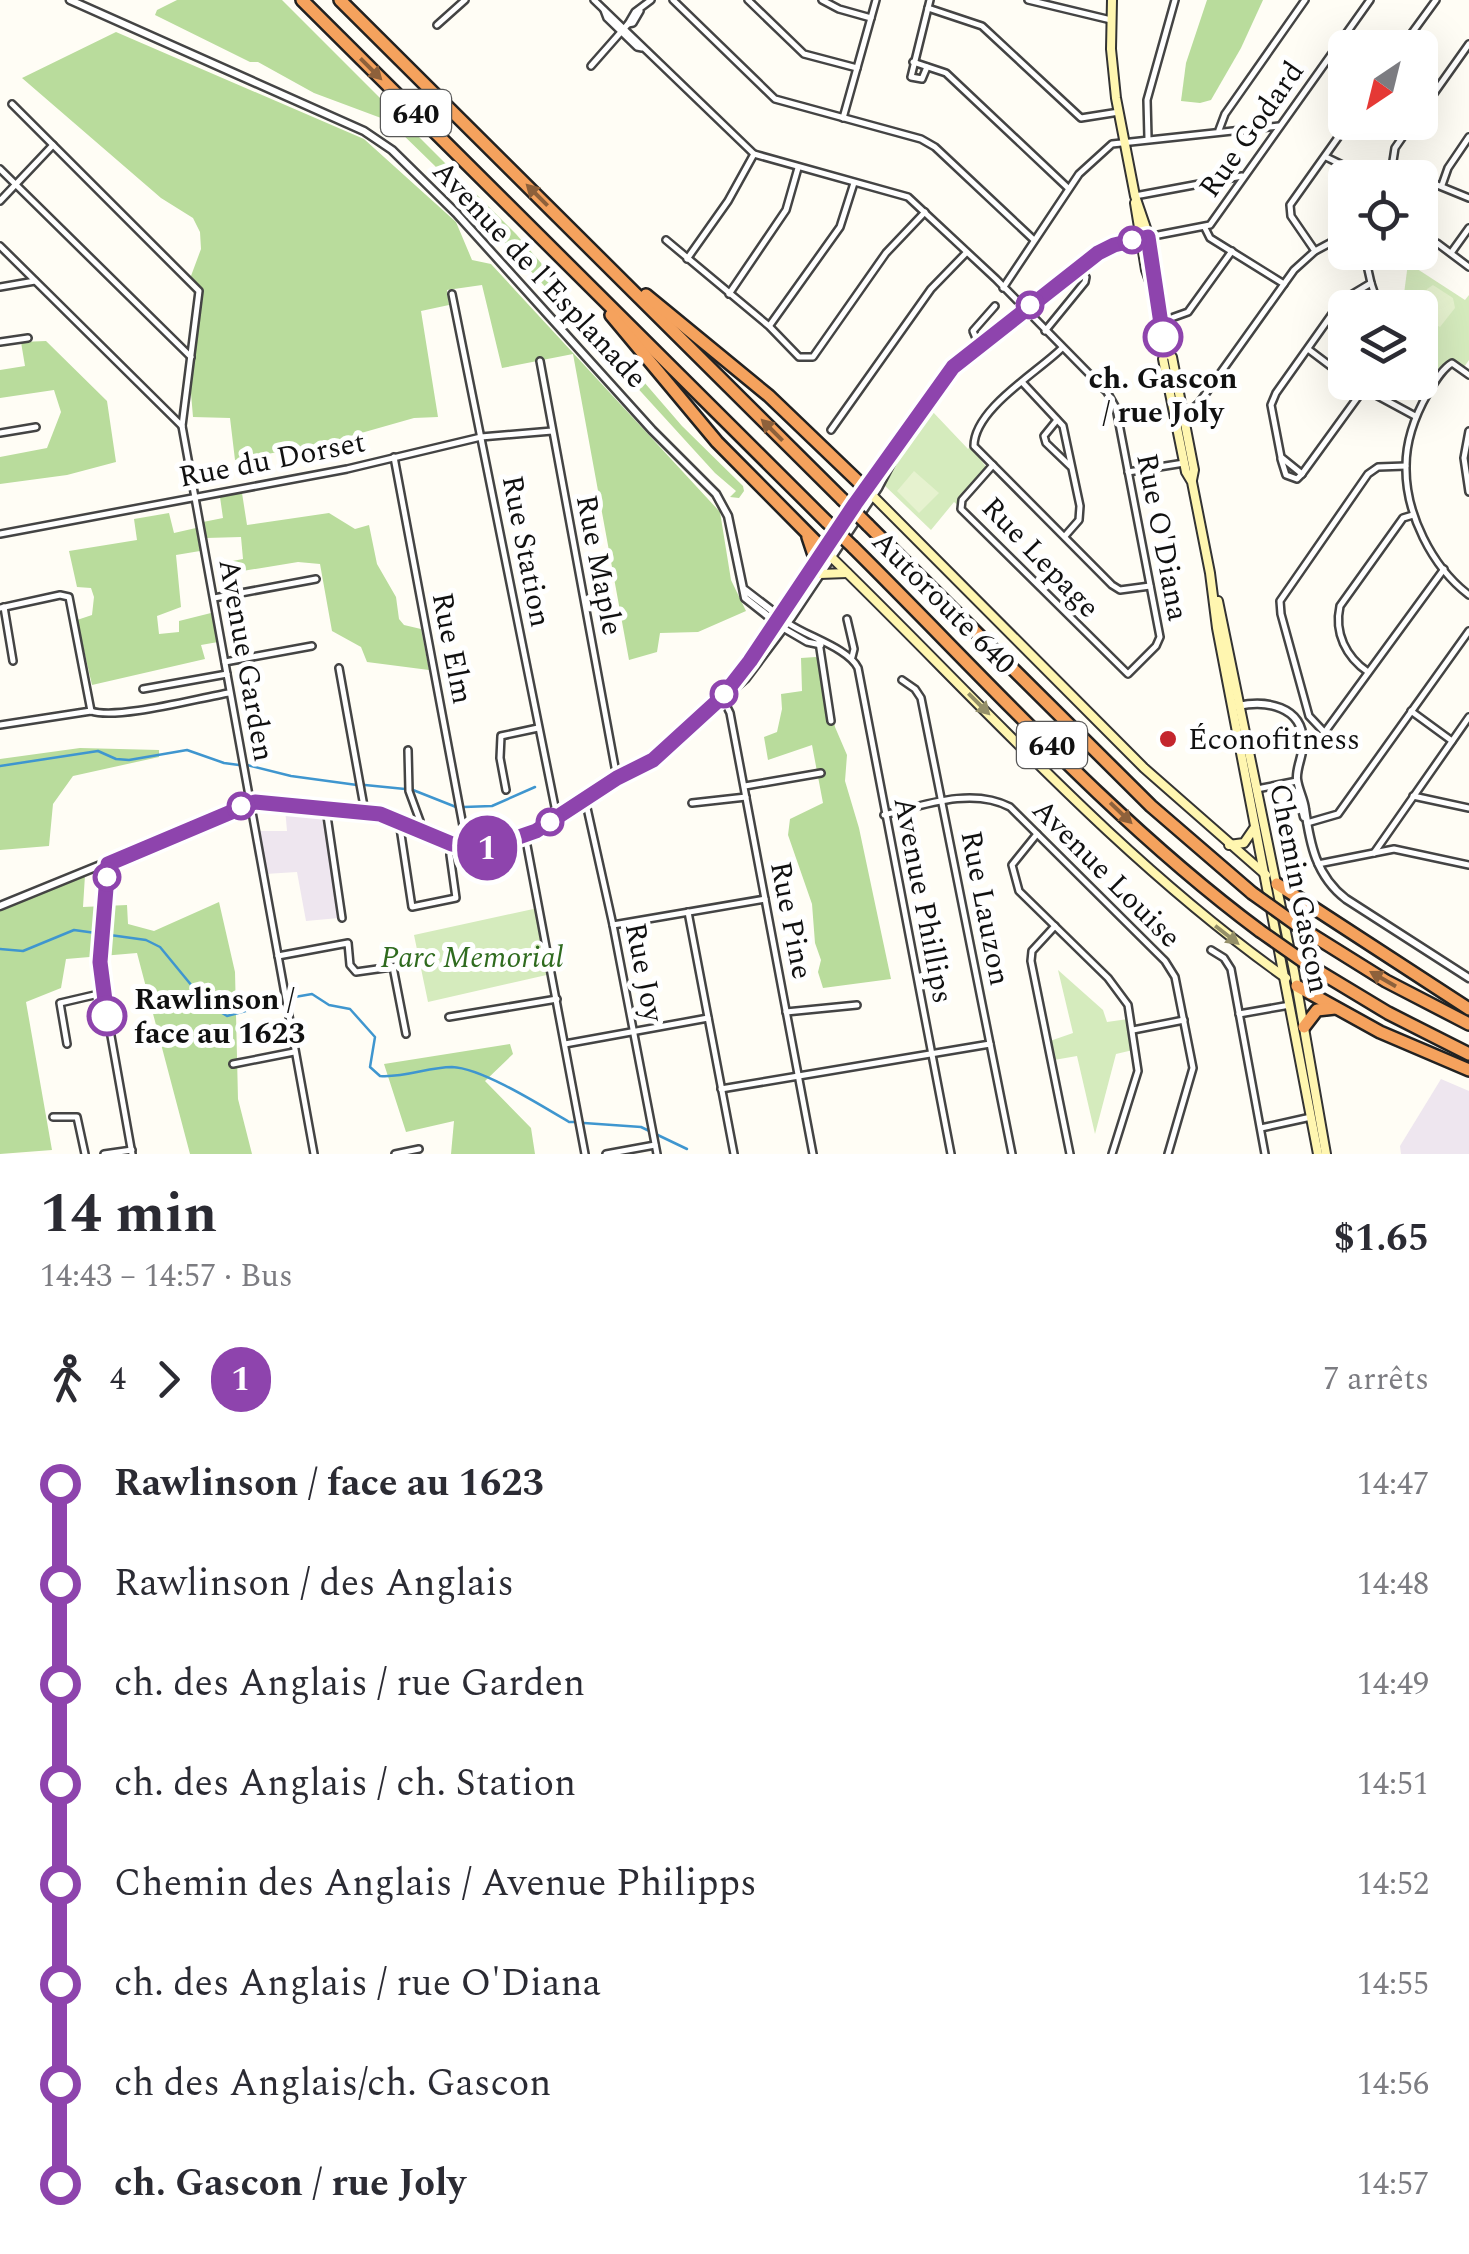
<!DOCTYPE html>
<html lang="fr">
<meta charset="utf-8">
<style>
body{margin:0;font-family:Spectral,serif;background:#f2f2f3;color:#2b2b33;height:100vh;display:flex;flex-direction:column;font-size:38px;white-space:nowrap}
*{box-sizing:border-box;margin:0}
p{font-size:32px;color:#7c7c81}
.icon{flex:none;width:55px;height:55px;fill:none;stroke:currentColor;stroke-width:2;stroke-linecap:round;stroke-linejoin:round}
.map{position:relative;height:1154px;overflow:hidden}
.panel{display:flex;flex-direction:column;background:#fff;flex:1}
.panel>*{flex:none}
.badge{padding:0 20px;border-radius:32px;font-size:35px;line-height:65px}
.needle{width:65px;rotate:215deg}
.controls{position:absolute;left:1328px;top:30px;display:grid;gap:20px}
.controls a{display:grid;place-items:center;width:110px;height:110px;border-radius:15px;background:#fff;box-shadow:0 10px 40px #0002;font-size:50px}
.map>.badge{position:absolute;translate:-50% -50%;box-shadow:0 0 0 5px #fff}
.legs{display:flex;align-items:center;gap:15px;height:110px;padding:0 40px;font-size:32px}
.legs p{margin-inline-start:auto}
.overview{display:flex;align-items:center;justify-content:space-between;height:170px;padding:0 40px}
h1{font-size:55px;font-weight:700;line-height:75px}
ul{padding:0 40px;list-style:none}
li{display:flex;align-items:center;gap:35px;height:100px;font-size:38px}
li i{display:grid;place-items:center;width:15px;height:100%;margin:0 12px;background:currentColor}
li i::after{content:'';width:25px;height:25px;margin:-12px;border:8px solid;border-radius:50%;background:#fff}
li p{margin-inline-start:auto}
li:first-child i{background:linear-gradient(#0000 50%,currentColor 0)}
li:last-child i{background:linear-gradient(currentColor 50%,#0000 0)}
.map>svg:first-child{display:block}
.industrial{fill:#eee6ef}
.green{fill:#d5ebbd}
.forest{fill:#b9dc9c}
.pitch{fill:#e6f2cf}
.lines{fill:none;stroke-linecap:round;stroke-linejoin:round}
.stream{stroke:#3f96cf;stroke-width:2.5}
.minor-casing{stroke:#444;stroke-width:10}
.tertiary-casing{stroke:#444;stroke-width:11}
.secondary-casing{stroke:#333;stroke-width:12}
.motorway-casing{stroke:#222;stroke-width:16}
.minor{stroke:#fff;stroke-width:5}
.tertiary{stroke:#fff;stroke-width:6}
.secondary{stroke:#fff6b0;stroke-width:8}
.motorway{stroke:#f5a25d;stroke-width:11}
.motorway-bridge-casing{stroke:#222;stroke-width:16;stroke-linecap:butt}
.motorway-bridge{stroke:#f5a25d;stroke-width:11}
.oneway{fill:#8e613b}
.oneway2{fill:#948f68}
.line-1-casing{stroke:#fff;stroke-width:22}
.line-1{stroke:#8e44ad;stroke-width:15}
.stop-1-dot{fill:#fff;stroke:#8e44ad;stroke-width:5}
.poi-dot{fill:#c4262e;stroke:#fff;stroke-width:4}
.labels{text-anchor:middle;stroke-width:10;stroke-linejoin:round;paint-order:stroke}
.shield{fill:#fff;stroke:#585858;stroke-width:2.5}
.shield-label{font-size:28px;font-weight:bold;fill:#111}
.street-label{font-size:30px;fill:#111;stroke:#fff}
.stop-label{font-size:30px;font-weight:bold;fill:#111;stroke:#fff}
.poi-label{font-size:30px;fill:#111;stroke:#fff;text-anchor:start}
.park-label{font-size:30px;font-style:italic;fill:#2f6b1f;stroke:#fff}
</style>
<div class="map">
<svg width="1469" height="1154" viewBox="0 0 1469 1154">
<rect width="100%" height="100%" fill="#fffdf5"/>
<g class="industrial">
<polygon points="285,808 324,811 339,918 306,921 297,872 265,874 259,831 287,831"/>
<polygon points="1441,1079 1469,1091 1469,1154 1401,1154 1400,1146"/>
</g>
<g class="green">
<polygon points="1408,263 1465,300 1469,295 1469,360 1462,370 1452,363 1432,386 1420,377 1420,308 1395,308 1404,294"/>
<polygon points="931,410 968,449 971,446 986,467 961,498 959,506 954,502 931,530 883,484"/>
<polygon points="538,908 551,974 428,1002 414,935"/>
<polygon points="1058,970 1103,1010 1107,1022 1128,1019 1133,1050 1116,1054 1095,1134 1077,1056 1054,1060 1050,1041 1073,1033"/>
</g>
<g class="forest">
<polygon points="177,0 282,0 516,234 682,426 743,486 744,491 739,498 730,497 736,491 715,473 436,167 395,127 381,118 314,93 258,62 250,62 155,15 157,10"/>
<polygon points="1207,0 1263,0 1241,48 1211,100 1200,103 1181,101 1186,63"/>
<polygon points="116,32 364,139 456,222 472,260 491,264 720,512 731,580 746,611 698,632 660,633 657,652 629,660 573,354 502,368 482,285 447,290 449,305 421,311 438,417 414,418 326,443 235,460 230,418 193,417 188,358 197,298 188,284 201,249 200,232 193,218 161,198 22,78"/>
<polygon points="46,341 107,401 116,462 67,475 0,484 0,457 47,448 61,412 54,390 0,398 0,370 25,366 21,342"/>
<polygon points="242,493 247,525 329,513 355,529 369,525 377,564 396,597 399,619 404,625 421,629 429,670 367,662 361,647 332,631 320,564 298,562 224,574 222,563 243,559 241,537 206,538 203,522 223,518 220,497"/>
<polygon points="169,513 174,533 196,528 200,551 176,555 181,607 157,616 159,634 179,632 179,621 211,613 218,642 201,645 205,659 92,685 77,620 92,615 94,597 91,588 77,587 69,551 137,540 134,519"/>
<polygon points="816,657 824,666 835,727 847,755 845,781 859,828 891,979 823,988 818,972 821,960 815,943 812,904 788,835 790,819 823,803 812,745 768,760 764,737 777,732 782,709 781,694 802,691 801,658"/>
<polygon points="80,748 159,750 159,757 73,776 53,804 49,846 0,850 0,759"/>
<polygon points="85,875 83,907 127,905 128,924 154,931 219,902 235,972 238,1099 252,1154 190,1154 137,953 66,959 61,988 26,1002 52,1150 0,1154 0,908"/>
<polygon points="510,1044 513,1054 485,1081 531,1128 535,1154 451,1154 454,1121 406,1132 384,1064"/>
</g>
<g class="pitch">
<polygon points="1433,285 1453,298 1455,308 1440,327 1429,321 1422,308 1427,289"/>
<polygon points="914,471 939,493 919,513 897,491"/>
</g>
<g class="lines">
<g class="stream">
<polyline points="247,765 291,776 357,785"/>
<polyline points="0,766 98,751 116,759 129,760 187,750 224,763 239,765"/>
<polyline points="365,785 405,789"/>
<polyline points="413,790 456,807"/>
<polyline points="464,807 492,806 535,787"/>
<polyline points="0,949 23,951 74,930 146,940 160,947 206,1003 227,1016 282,1001"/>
<path d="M289,998L312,994L329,1005L350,1009L375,1037L370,1067L380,1076C405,1078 428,1067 452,1067C482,1068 542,1106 569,1122H576"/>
<polyline points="584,1123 641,1127 687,1149"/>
</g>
<g class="minor-casing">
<g id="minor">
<polyline points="594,0 754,154 908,197 996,279 1107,392 1116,408 1160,637 1156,646 1128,674 961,509 962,500 993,465"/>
<polyline points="673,0 775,99 921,139 935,147 1034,240"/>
<polyline points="748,0 804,54 857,68"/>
<polyline points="822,0 839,9 871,18"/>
<polyline points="1028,0 1111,20"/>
<polyline points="928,8 982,26 1081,118 1119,112"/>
<polyline points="604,10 607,18 637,47 642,48"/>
<polyline points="640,11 633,23 628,24 635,12 651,0"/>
<polyline points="437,25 465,0"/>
<polyline points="1401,48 1436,0"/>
<polyline points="913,62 946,73 1068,188"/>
<polyline points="591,66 628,24"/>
<polyline points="927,67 922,79 911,77 930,0"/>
<polyline points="12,104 199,291 182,426 314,1154"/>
<polyline points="1420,113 1469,44"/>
<polyline points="843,118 876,0"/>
<polyline points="1219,130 1225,114 1305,0"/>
<polyline points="1148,138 1147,100 1175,0"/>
<polyline points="1326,157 1359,173 1419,178"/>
<polyline points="0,169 191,357"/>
<polyline points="1391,174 1395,148 1413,122"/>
<polyline points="1420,178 1469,198"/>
<polyline points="1442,185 1448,168 1469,137"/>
<polyline points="1135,196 1242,176"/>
<polyline points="0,201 53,145"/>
<polyline points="1205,228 1210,238 1284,284"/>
<polyline points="1420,236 1437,243 1469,267"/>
<polyline points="1148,237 1210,225 1370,0"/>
<polyline points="666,240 769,326 799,357 813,357 886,253 925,212"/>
<polyline points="0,246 182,426"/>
<polyline points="1315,251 1291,216 1290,205 1349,122"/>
<polyline points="1451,253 1469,228"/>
<polyline points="687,259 728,201 754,154"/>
<polyline points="0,287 35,281"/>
<polyline points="1003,288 1079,174 1112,144 1279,126"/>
<polyline points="452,294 557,817"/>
<polyline points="729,294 786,210 798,168"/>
<polyline points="1363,308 1374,292 1371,283"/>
<polyline points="1163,321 1188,312 1232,251"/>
<polyline points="770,325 840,227 854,183"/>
<polyline points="1045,331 1085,282 1086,277 1078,267"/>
<polyline points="0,342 28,338"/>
<polyline points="979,345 973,331 995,306"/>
<path d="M1062,348C1038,372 974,409 974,446L1112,585L1120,590L1150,586"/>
<polyline points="1308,349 1345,377"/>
<polyline points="540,361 617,778"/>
<path d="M1469,375L1452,363C1442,369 1435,382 1428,393C1416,414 1406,440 1406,466C1405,513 1432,567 1469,595"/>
<polyline points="1022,382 1063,426 1080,506 1079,520 1065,536"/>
<polyline points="1352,382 1415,416"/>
<polyline points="1174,414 1190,411 1199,403 1294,270 1315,251 1345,235"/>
<polyline points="1057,420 1044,436 1046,443 1070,466"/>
<polyline points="831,430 931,289 966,253"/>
<polyline points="1469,431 1464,458 1469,492"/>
<polyline points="0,433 36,427"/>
<polyline points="394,457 467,847"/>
<polyline points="1281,459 1286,475 1297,479 1302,474"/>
<polyline points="1128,472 1184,463"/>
<polyline points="1302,474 1281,457 1271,405 1276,393 1337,307 1346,298 1371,283 1364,252"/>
<polyline points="1302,474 1363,390"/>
<polyline points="0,534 347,469 481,437 552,431"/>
<polyline points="214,598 316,579"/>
<polyline points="4,607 13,661"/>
<polyline points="0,608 60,595 69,597 91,711"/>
<polyline points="847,619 854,649 852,657"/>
<path d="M788,623C808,637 848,648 858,668L951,1154"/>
<polyline points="783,628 807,642 821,645"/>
<polyline points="819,642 831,721"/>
<polyline points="225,662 312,646"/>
<polyline points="339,668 365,812"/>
<path d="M1368,672C1346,657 1334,633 1340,606L1403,518L1413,515"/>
<polyline points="902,680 915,689 921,698 1012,1154"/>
<polyline points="143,689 227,674"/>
<polyline points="722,697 730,713 813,1154"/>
<polyline points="1411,711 1452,741"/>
<path d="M0,725L91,711C118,720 198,698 229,693"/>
<polyline points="1325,733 1309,716 1281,614 1280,601 1368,474 1378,467 1406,466"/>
<polyline points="1303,743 1319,740 1444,569"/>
<polyline points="408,750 409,791 420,821 419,830"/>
<polyline points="745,786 821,773"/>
<polyline points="1257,789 1297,781"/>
<polyline points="506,790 500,758 501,736 538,728"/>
<polyline points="1413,796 1469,808"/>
<polyline points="585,799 613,925 657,1154"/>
<polyline points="692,803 746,797"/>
<polyline points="326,809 342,918"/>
<path d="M884,815C924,805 972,787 1010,807L1165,961L1175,977L1193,1068L1168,1154"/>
<polyline points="399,821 412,907 456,898 450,855 452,844"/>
<polyline points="1307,823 1338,814 1469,631"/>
<polyline points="1037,834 1012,865 1019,891 1108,978 1128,1005 1138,1071 1112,1154"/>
<polyline points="525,835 585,1154"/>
<polyline points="1374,853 1469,717"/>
<polyline points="107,864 100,974 132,1154"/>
<polyline points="1318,864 1394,849 1469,865"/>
<polyline points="688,912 734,1154"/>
<polyline points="613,925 765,899"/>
<polyline points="1055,926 1032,951 1031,961 1070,1154"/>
<polyline points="1211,950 1224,958 1231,969 1265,1154"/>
<polyline points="278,956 348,943 350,965 356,972 413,964"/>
<polyline points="393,967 406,1034"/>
<polyline points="786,1012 857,1005"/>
<polyline points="1239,1014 1290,1005"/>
<polyline points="449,1017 557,999"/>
<polyline points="1133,1030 1184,1020"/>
<polyline points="67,1044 60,1003 103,993"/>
<polyline points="565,1044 708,1018"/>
<polyline points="233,1064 294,1052"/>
<polyline points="721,1089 990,1044"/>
<polyline points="53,1117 77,1117 85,1154"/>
<polyline points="1261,1128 1311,1117"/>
<polyline points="104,1154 132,1150"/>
<polyline points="395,1154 419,1149"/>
<polyline points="606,1154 655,1145"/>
</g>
</g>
<g class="tertiary-casing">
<g id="tertiary">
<polyline points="70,0 364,131 392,150 456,213 652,430 716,494 728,516 745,598 783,628"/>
<polyline points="904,439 947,374 963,358 1098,253 1142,239"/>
<polyline points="822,552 894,452"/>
<polyline points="745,590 788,623"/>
<polyline points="723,696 766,638 815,562"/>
<path d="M1238,706C1266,700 1302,706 1303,741C1304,754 1296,767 1297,779C1298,789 1304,799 1305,809C1310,844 1316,876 1346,899L1469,978"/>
<polyline points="1298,791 1304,817"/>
<polyline points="0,906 255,802 380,814 452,844 475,849 501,845 536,831 617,778 653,760 746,678 791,618 878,488 904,438"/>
</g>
</g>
<g class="secondary-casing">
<g id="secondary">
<polyline points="1112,0 1111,49 1116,98 1135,196 1147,231 1166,352 1172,357 1194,470 1192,480"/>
<polyline points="1135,203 1146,270 1152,287"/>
<polyline points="1166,352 1163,359 1186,472 1192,482 1210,573 1217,628 1318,1154"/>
<polyline points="866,489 1144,768 1266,875"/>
<path d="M824,550C975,696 1114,856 1286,978"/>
<polyline points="820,574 847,573"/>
<polyline points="1218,601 1294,971 1326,1154"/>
<polyline points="1229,845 1244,843 1255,827"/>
</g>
</g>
<g class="motorway-casing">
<g id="motorway">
<polyline points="302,0 827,522"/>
<polyline points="340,0 842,499"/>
<polyline points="646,295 769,396 866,489"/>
<polyline points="611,315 717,442 824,550"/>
<polyline points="868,525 1151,806 1252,893"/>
<polyline points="808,537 816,561"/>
<path d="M853,547C985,678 1111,820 1260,931"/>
<polyline points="1277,884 1469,1009"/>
<polyline points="1301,928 1386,981 1469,1024"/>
<polyline points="1310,966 1388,1013 1469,1054"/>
<polyline points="1297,986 1380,1032 1469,1070"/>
<polyline points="1304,1027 1317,1010 1335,1008"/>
</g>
</g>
<use href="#minor" class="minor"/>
<use href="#tertiary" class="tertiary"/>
<use href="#secondary" class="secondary"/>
<use href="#motorway" class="motorway"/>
<g class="motorway-bridge-casing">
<g id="motorway-bridge">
<polyline points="842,499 868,525"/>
<polyline points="827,522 853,547"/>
<polyline points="1252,893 1301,928"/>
<polyline points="1260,931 1310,966"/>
</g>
</g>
<use href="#motorway-bridge" class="motorway-bridge"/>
</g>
<defs><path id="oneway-solid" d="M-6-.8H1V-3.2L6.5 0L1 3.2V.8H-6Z" transform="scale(2.5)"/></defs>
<g class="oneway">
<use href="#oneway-solid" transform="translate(371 69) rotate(45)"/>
<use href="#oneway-solid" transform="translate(537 195) rotate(-135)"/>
<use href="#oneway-solid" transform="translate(772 430) rotate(-135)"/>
<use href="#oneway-solid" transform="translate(1121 813) rotate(44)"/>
<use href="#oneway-solid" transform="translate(1383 979) rotate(-150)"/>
</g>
<g class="oneway2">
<use href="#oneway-solid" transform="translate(979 704) rotate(45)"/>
<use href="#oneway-solid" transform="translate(1227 935) rotate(38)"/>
</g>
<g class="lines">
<g class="line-1-casing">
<polyline id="line-1" points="107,1016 100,962 108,864 255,802 380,814 452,844 484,849 536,831 617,778 653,760 722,697 750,661 855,504 953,367 1098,253 1114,245 1148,237 1163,337"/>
</g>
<use href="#line-1" class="line-1"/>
</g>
<g class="stop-1-dot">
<circle cx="1132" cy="240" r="12"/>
<circle cx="1030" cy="305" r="12"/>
<circle cx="1163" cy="337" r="18"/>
<circle cx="724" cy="694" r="12"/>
<circle cx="241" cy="806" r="12"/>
<circle cx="550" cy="822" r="12"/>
<circle cx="107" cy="877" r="12"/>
<circle cx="107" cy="1016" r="18"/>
</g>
<circle class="poi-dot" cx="1168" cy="739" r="10"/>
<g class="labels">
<g class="shield">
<rect x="381" y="90" width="70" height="46" rx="8"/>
<rect x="1017" y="722" width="70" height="46" rx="8"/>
</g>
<g class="shield-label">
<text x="416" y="123">640</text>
<text x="1052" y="755">640</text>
</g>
<g class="street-label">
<text transform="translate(1251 129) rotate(-55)" y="10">Rue Godard</text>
<text transform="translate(540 274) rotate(47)" y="10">Avenue de l'Esplanade</text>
<text transform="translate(272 459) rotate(-11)" y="10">Rue du Dorset</text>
<text transform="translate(1163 537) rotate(79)" y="10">Rue O'Diana</text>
<text transform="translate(527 551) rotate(79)" y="10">Rue Station</text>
<text transform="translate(1041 557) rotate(46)" y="10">Rue Lepage</text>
<text transform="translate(600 565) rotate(79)" y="10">Rue Maple</text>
<text transform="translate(944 602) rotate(45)" y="10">Autoroute 640</text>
<text transform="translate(453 648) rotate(79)" y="10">Rue Elm</text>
<text transform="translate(247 660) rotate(80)" y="10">Avenue Garden</text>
<text transform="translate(1107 873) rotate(45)" y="10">Avenue Louise</text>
<text transform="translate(1300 888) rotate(79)" y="10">Chemin Gascon</text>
<text transform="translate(924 900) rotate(79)" y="10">Avenue Phillips</text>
<text transform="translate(986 908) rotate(79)" y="10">Rue Lauzon</text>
<text transform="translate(792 920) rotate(79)" y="10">Rue Pine</text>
<text transform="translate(645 972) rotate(79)" y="10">Rue Joy</text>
</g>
<g class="stop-label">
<text x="1163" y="388">ch. Gascon<tspan x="1163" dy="34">/ rue Joly</tspan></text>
<text x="134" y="1009" text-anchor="start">Rawlinson /<tspan x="134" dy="34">face au 1623</tspan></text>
</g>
<g class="poi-label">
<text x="1188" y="749">Éconofitness</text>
</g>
<g class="park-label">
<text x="472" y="967">Parc Memorial</text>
</g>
</g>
</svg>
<div class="controls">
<a><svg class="needle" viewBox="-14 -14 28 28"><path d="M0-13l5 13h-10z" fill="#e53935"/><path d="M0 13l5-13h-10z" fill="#7c7c81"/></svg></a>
<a><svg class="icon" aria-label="locate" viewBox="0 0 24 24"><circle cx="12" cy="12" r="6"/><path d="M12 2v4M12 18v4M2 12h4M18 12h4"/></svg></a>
<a><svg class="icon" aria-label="layers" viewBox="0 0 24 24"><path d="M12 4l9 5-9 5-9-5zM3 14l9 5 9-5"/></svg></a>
</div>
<b class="badge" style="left:487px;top:848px;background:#8e44ad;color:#fff">1</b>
</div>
<section class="panel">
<div class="overview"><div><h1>14 min</h1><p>14:43 – 14:57 · Bus</p></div><b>$1.65</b></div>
<div class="legs"><svg class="icon" aria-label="walk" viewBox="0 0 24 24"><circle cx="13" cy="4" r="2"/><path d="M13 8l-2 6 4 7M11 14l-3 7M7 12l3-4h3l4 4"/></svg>4<svg class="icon" aria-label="forward" viewBox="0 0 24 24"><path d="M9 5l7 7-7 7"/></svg><b class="badge" style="background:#8e44ad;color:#fff">1</b><p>7 arrêts</p></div>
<ul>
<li><i style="color:#8e44ad"></i><b>Rawlinson / face au 1623</b><p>14:47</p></li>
<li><i style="color:#8e44ad"></i><span>Rawlinson / des Anglais</span><p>14:48</p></li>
<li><i style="color:#8e44ad"></i><span>ch. des Anglais / rue Garden</span><p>14:49</p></li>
<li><i style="color:#8e44ad"></i><span>ch. des Anglais / ch. Station</span><p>14:51</p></li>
<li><i style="color:#8e44ad"></i><span>Chemin des Anglais / Avenue Philipps</span><p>14:52</p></li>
<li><i style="color:#8e44ad"></i><span>ch. des Anglais / rue O'Diana</span><p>14:55</p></li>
<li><i style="color:#8e44ad"></i><span>ch des Anglais/ch. Gascon</span><p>14:56</p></li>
<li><i style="color:#8e44ad"></i><b>ch. Gascon / rue Joly</b><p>14:57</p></li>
</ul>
</section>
